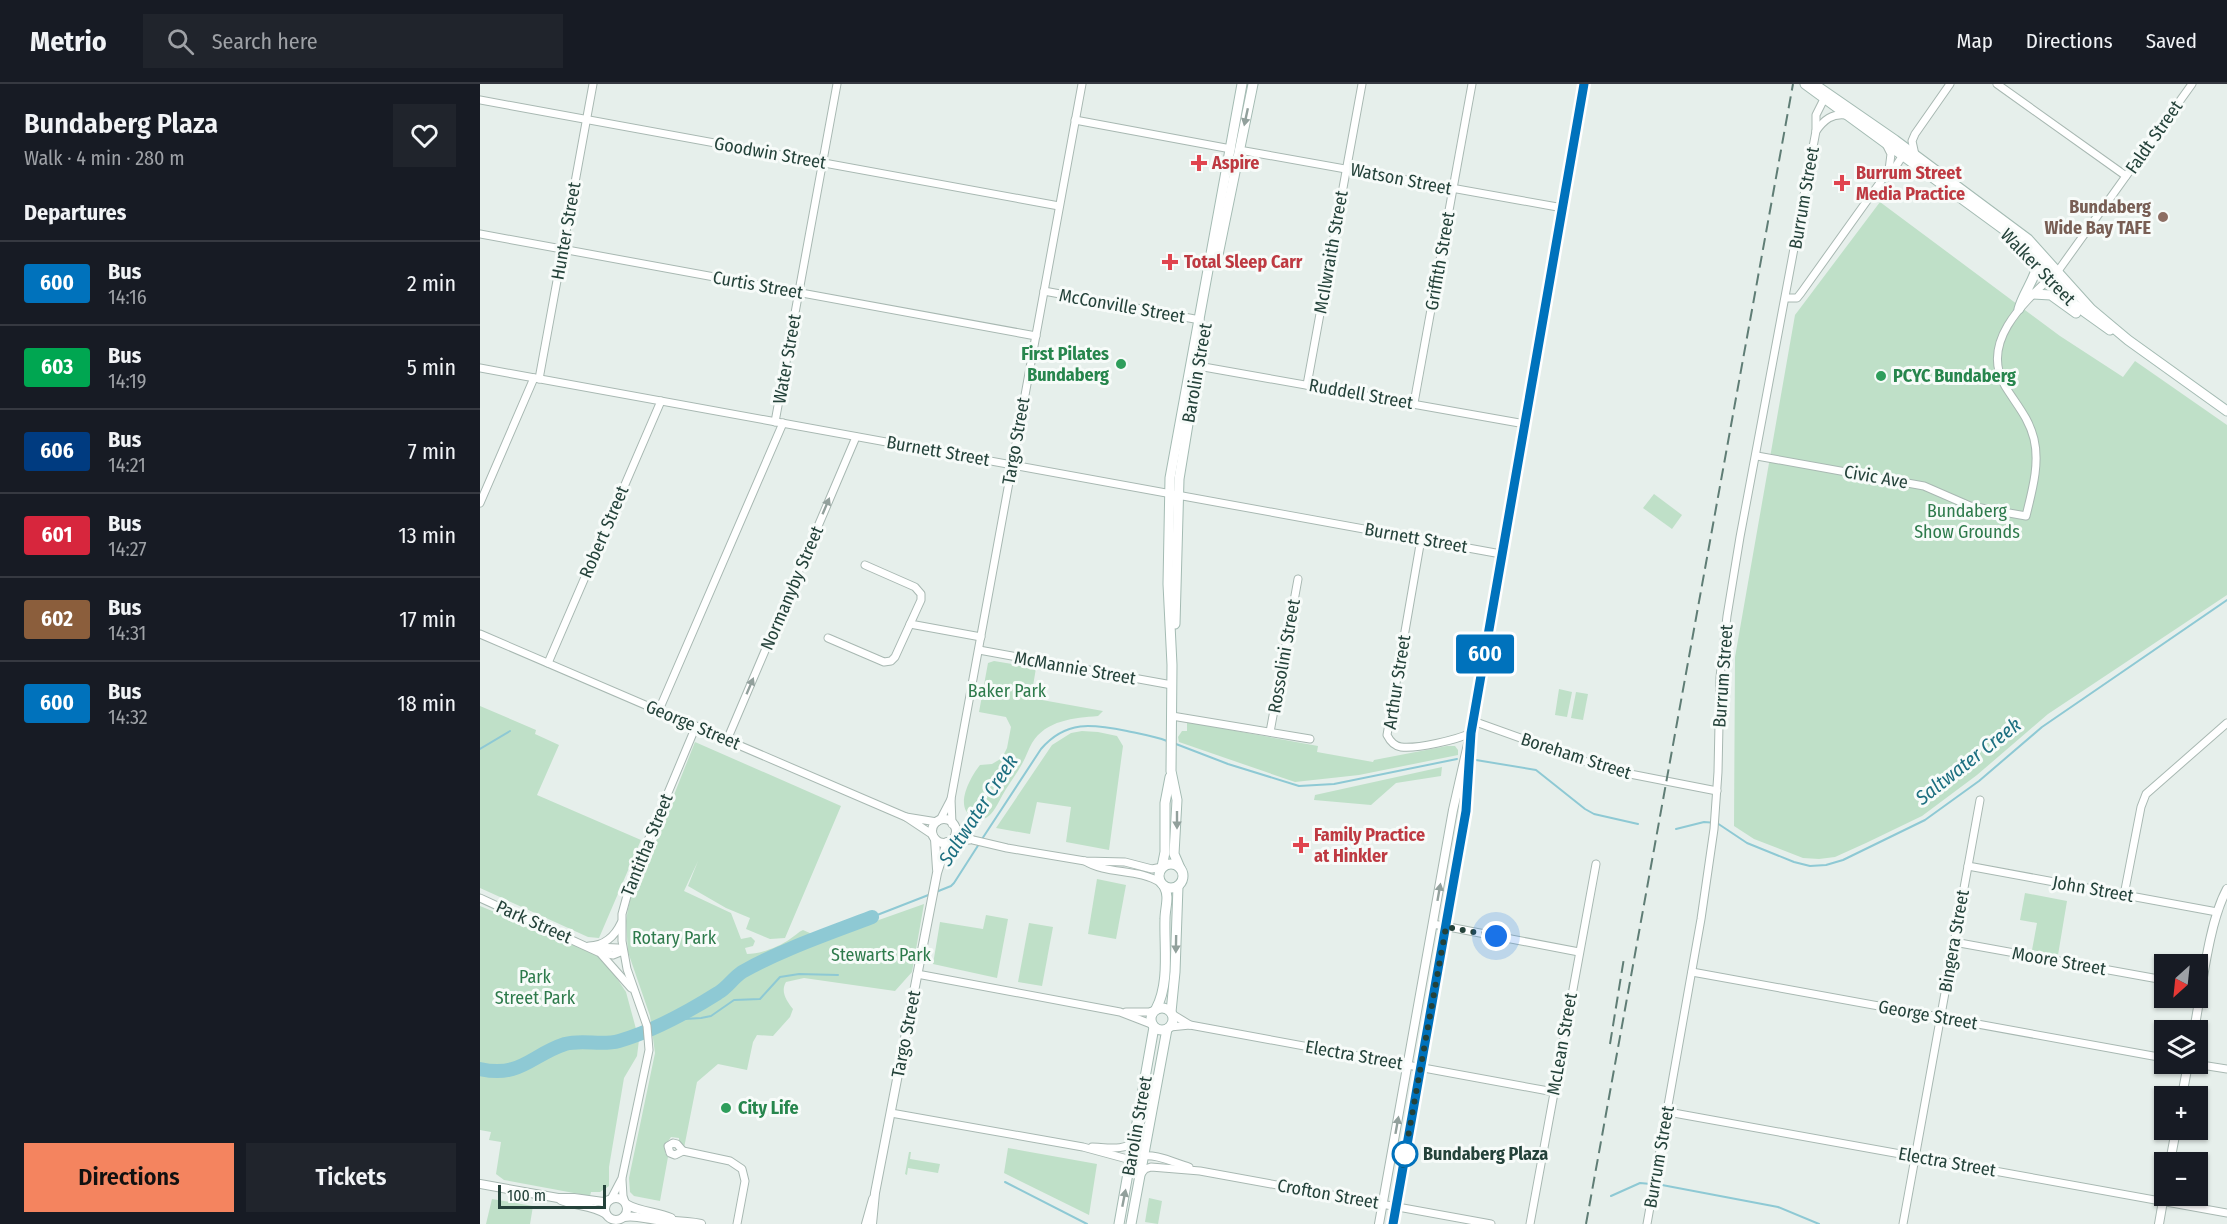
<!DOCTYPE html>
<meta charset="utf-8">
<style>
body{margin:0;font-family:"Fira Sans Condensed",sans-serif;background:#20242c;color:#f1f3f6;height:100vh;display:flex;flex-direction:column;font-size:22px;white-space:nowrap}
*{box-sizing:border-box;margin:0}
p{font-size:20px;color:#9ea1a6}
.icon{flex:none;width:33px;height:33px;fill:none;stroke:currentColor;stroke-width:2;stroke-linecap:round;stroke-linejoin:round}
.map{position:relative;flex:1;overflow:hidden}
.drawer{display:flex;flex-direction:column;background:#171b24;width:480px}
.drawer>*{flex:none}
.badge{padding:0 12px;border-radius:4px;font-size:21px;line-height:39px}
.needle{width:39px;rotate:207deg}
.buttons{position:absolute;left:1674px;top:870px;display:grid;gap:12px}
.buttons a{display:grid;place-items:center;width:54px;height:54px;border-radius:0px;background:#171b24;box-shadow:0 2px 4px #0004;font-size:30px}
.scale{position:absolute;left:18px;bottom:15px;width:108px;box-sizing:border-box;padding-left:6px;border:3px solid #24423a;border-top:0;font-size:16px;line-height:21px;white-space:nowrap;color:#24423a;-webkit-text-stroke:4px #f7fbf9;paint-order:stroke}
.you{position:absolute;width:30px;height:30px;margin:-15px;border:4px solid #fff;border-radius:50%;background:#1a73e8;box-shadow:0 0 0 9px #1a73e833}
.map>.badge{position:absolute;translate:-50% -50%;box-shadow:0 0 0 3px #fff}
h2{padding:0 24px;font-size:22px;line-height:54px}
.round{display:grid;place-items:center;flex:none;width:63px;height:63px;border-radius:0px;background:#20242c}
.summary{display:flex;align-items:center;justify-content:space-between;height:102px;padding:0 24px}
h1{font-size:28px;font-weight:600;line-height:45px}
.button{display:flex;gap:12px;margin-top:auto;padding:12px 24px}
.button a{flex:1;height:69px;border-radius:0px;background:#f4845f;color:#111;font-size:24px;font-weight:600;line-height:69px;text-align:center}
.button a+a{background:#20242c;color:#f1f3f6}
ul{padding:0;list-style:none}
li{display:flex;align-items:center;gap:18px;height:84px;padding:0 24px;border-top:2px solid #363941}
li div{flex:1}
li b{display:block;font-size:22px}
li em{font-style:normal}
li .badge{min-width:66px;font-weight:700;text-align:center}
header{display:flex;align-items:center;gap:36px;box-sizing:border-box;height:84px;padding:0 30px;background:#171b24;border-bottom:2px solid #363941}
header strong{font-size:28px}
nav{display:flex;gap:33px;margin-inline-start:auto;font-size:21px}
.search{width:420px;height:54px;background:#20242c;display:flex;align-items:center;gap:15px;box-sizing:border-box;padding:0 21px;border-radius:0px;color:#9ea1a6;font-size:22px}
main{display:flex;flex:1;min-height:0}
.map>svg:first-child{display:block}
.green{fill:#bfe0c8}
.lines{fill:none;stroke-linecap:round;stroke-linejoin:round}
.stream{stroke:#8ec9d4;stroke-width:2}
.river{stroke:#8ec9d4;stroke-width:14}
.minor-casing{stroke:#a8b8b2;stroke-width:9}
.tertiary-casing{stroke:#a8b8b2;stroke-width:10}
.secondary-casing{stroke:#a4bbb3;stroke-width:11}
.minor{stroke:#fff;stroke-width:7}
.tertiary{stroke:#fff;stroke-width:8}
.secondary{stroke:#fff;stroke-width:9}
.rail{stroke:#5f7d75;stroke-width:2;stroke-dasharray:12 6;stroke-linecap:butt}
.oneway{fill:#92a09c}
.line-casing{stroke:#fff;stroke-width:14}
.line{stroke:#0072bc;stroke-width:9}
.walk{stroke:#24423a;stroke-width:6;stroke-dasharray:0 10.8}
.health-dot{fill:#e0444e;stroke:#f7fbf9;stroke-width:2}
.education-dot{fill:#8d6e63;stroke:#f7fbf9;stroke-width:2}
.leisure-dot{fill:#2e9e5b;stroke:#f7fbf9;stroke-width:2}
.stop-dot{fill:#fff;stroke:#0072bc;stroke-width:3}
.labels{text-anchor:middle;stroke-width:6;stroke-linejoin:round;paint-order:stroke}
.street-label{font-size:18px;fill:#24423a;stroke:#f7fbf9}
.health-label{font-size:18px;font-weight:bold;fill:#be3a42;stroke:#f7fbf9;text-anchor:start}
.education-label{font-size:18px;font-weight:bold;fill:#785e54;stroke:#f7fbf9;text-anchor:end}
.leisure-label{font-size:18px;font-weight:bold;fill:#27864d;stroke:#f7fbf9;text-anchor:start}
.park-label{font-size:18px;fill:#2d7a4b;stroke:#f7fbf9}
.stop-label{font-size:18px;font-weight:bold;fill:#24423a;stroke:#f7fbf9;text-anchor:start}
.water-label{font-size:20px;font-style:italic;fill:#1c6f80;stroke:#f7fbf9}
</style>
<header>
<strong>Metrio</strong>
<div class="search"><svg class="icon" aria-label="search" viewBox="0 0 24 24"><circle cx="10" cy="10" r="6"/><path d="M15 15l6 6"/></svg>Search here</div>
<nav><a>Map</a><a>Directions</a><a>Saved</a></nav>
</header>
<main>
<section class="drawer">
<div class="summary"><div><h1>Bundaberg Plaza</h1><p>Walk · 4 min · 280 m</p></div><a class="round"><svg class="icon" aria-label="heart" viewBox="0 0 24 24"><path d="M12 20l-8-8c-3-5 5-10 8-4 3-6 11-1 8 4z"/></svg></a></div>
<h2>Departures</h2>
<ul>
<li><span class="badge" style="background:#0072bc;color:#fff">600</span><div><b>Bus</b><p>14:16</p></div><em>2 min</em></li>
<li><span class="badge" style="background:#00a651;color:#fff">603</span><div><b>Bus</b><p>14:19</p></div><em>5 min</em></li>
<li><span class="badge" style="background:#003b80;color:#fff">606</span><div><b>Bus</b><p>14:21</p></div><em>7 min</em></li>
<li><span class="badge" style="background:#d7263d;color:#fff">601</span><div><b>Bus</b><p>14:27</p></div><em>13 min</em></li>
<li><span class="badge" style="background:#8b5e3c;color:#fff">602</span><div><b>Bus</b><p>14:31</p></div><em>17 min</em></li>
<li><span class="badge" style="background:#0072bc;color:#fff">600</span><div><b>Bus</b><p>14:32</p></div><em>18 min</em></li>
</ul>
<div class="button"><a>Directions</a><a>Tickets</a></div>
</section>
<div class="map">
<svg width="1747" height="1140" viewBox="0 0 1747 1140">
<rect width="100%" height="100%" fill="#e6efeb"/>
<g class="green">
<polygon points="1400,118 1580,252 1643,293 1655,277 1747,341 1747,511 1568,630 1497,691 1442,732 1386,759 1355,773 1339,775 1323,774 1274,755 1254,742 1255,573 1315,231"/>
<polygon points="1174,410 1202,431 1192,445 1163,424"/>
<path d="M514,577L556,584L551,614L623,627L618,632C594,634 566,636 552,659C548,666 546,673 542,680C536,691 528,701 522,712C518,719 514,729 506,734C502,736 497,735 493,733C473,724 491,692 500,681L512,680L522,674L527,664L531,643L526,633L499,628L508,579Z"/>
<polygon points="1079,605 1092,608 1087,633 1075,631"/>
<polygon points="1096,608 1108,610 1103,636 1091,634"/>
<polygon points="0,622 56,646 55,650 79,661 57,711 161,756 119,854 108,853 0,804"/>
<polygon points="707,638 838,662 837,668 893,678 894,676 967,662 975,662 978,666 978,671 879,691 815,698 699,658 698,653 702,647 707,647"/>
<polygon points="602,647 618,648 637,652 643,662 629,766 586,758 591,723 557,718 550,750 516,744 572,661 591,649"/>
<path d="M215,658L361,722L305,854L290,855L266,845L270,834L246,824L208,802L218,777L204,807L251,829L261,855L271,853L275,857L273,862L265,864L267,870C280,870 299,863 310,855C315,852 318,848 323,846L332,850C321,864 295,865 280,875L283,880L331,860L444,820L432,888L415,907L324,894L306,898C300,908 307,917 313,925L310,933L293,952L277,951L273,958L267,986L238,980L217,998L204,1064L199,1059V1054L191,1053L185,1062V1069L188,1073L180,1117L154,1112L150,1108L149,1094L175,969L170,932L148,868L146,837L148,825L152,808L176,756Z"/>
<polygon points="962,683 961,692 916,699 891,721 834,716 835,711"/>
<polygon points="617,795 646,801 636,855 608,850"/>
<polygon points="1545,809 1587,817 1578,871 1552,866 1557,839 1540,836"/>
<polygon points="0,822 110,867 121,875 134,890 146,908 159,956 157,972 144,994 129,1083 129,1102 120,1108 111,1108 110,1112 24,1096 16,1090 21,1058 9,1056 11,1048 0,1046"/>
<polygon points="506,831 528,835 517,894 453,880 460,838 503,845"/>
<polygon points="549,839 573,843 562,902 538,898"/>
<polygon points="528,1064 617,1080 609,1131 524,1089"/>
<polygon points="429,1068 431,1068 430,1075 460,1080 458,1089 428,1084 427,1091 425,1090"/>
<polygon points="669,1114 682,1117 678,1140 665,1138"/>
<polygon points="12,1115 53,1122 50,1140 6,1140"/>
</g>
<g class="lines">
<g class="stream">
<polyline points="696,660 748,680 819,702 854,700 977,675"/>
<polyline points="0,665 30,647"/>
<polyline points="996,676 1056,686 1105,725 1114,730 1158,740"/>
<polyline points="1196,745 1224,738 1237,739 1267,759 1314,778 1330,782 1346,781 1363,776 1445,736 1499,697 1562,643 1747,516"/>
<path d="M502,755L561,665C586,636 612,640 647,647C660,650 674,652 687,657"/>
<polyline points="456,808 471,802 474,799 499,760"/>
<polyline points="392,833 451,810"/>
<polyline points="188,936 221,934 231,932 254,916 280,915 300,893 319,890 358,891"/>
<polyline points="525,1098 607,1140"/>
<polyline points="1131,1112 1160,1099 1182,1101 1298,1123 1339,1140"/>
</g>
<path class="river" d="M0,985C41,994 51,971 85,960C103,955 121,962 139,957C173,947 208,928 238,909C247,904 253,894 262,888C303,865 348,850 392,833"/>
<g class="minor-casing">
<g id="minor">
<polyline points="1517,0 1646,92"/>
<polyline points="0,16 579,122"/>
<polyline points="595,36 751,65"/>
<path d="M1336,47C1344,36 1352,29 1366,31"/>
<polyline points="1406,60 1411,70 1409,86"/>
<polyline points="759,66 1083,124"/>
<polyline points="1435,71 1432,57 1435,50 1470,0"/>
<polyline points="0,150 556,252"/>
<polyline points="1578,187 1712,0"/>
<polyline points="564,207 720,236"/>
<polyline points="1306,214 1317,214 1321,209 1409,86 1416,82 1423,71 1422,68"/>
<polyline points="718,282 1045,340"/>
<polyline points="0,284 1021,470"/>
<polyline points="59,295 113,0"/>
<polyline points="827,301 882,0"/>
<polyline points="934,319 992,0"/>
<polyline points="295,338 357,0"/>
<path d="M1277,372L1444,402L1490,422L1546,432C1552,407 1560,380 1554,355C1549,334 1536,320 1525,302C1500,259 1542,220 1571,193"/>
<polyline points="0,419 54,294"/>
<path d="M941,455L907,651C910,657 914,662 921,663C937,665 976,656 991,649"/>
<polyline points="430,540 501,553"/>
<polyline points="0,550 426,733"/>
<polyline points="348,554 404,578 411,577 415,573 441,516 441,510 435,503 385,481"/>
<polyline points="499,566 692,601"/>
<polyline points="68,579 181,317"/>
<polyline points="179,626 303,339"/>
<polyline points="692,632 830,655"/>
<polyline points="993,637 1118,682 1150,690 1237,707"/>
<polyline points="790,648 818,495"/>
<polyline points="247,656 376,353"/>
<polyline points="471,715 602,0"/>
<polyline points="460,736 471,715 472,740"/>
<polyline points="474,742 481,749 493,756 527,764 605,777 645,778 672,785 682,783"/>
<polyline points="453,751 426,733 457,738"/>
<polyline points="470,757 490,756"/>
<path d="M605,777C627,791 659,784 681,799"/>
<polyline points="1488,782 1737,828"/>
<polyline points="1644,811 1661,723 1666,710 1747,639"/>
<polyline points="0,814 118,868 133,871 143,867"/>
<polyline points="953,840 1099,868"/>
<polyline points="1474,858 1684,896"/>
<path d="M109,862C124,862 135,852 141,839"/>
<polyline points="116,863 138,864 143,867"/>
<polyline points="121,870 151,904"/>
<polyline points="1212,888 1684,974"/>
<polyline points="437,890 640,928 671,940"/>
<polyline points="646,928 669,928 675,926"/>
<polyline points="692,930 710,941"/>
<polyline points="690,943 710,941 1074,1008"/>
<polyline points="1715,980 1747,985"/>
<polyline points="1188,1028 1747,1129"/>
<polyline points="411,1029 603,1063 651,1076 660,1070 664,1063"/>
<polygon points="193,1059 197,1060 203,1067 195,1071 190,1069 188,1062"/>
<path d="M612,1063C624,1063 647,1068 654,1056"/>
<polyline points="203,1067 250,1077 262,1085 265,1097 257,1140"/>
<path d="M659,1073C673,1068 695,1079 709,1083"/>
<polyline points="661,1090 665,1085 671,1083 720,1087 1011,1140"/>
<polyline points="142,1096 143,1112 145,1118"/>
<polyline points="131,1115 142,1094 169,966 167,942 147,885 142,857 142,830 151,797 216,642"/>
<polyline points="1050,1140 1116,780"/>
<polyline points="1167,1140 1221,835 1234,745 1238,688 1240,593 1247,532 1260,453 1336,47 1336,31 1344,15 1349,14"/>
<polyline points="1423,1140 1500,716"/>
</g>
</g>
<g class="tertiary-casing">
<g id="tertiary">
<circle cx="464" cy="747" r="12"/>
<polyline points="455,755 457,785"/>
<path d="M1714,946C1722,906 1728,840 1747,805"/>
<polyline points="1702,1012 1708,980"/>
<polyline points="1690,1078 1696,1046"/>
<polyline points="0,1100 78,1114 94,1114 123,1118 129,1116"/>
<circle cx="136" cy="1125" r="11"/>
<path d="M81,1116C95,1122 113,1121 126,1130"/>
<path d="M146,1120C159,1128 177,1128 191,1134"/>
<path d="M144,1133C156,1131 166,1135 177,1136C192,1137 206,1137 221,1140"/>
<polyline points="386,1140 393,1115"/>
<polyline points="392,1140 395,1109 457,789 467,758"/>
<polyline points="899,1140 973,726 988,660"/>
<polyline points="913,1140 985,727 991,649 1104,0"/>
<polyline points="1679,1140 1684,1111"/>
</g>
</g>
<g class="secondary-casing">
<g id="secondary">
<polyline points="1325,0 1530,150 1550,169 1595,221 1630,246"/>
<polyline points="1334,0 1415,56 1548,155 1611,225 1648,256 1747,327"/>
<polyline points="738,171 773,0"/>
<polyline points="1553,210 1571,211 1596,229"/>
<path d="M1539,225C1543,209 1556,194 1558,178"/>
<polyline points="695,540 699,395 718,279"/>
<circle cx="691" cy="792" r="12"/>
<polyline points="682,783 685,768 685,719 690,693"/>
<polyline points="700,784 694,770 697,716 691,687 692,581 688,500 690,394 762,0"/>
<circle cx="682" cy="935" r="11"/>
<path d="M676,925C690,899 684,863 685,835C685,823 690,813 684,802"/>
<polyline points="691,928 695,888 698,802"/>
<polyline points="639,1140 674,943"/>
<polyline points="651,1140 687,945"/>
</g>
</g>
<use href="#minor" class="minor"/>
<use href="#tertiary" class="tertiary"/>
<use href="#secondary" class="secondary"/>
<g class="rail">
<polyline points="1130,960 1144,874"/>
<polyline points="1106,1140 1313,0"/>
</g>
</g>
<defs><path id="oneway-solid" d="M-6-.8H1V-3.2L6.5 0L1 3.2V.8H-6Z" transform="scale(1.5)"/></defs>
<g class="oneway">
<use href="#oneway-solid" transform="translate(766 33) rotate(102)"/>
<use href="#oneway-solid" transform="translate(346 422) rotate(-67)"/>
<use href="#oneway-solid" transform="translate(270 602) rotate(-67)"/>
<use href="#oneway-solid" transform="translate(697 736) rotate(90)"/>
<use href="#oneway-solid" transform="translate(959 808) rotate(-80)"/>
<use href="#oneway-solid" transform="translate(696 860) rotate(91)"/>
<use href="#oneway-solid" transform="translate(917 1041) rotate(-80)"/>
<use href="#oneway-solid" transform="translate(644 1114) rotate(-79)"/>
</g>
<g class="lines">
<g class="line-casing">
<polyline id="line" points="913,1140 986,727 991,649 1104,0"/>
</g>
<use href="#line" class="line"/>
<polyline class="walk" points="925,1070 923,1081 966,843 1016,852"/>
</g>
<g class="health-dot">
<path d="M716 70h6v6h6v6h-6v6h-6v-6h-6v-6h6z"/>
<path d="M1359 90h6v6h6v6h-6v6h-6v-6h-6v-6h6z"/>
<path d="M687 169h6v6h6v6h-6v6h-6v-6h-6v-6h6z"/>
<path d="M818 752h6v6h6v6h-6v6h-6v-6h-6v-6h6z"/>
</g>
<circle class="education-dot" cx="1683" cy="133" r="6"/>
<g class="leisure-dot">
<circle cx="641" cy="280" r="6"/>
<circle cx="1401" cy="292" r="6"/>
<circle cx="246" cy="1024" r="6"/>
</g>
<circle class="stop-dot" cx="925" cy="1070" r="12"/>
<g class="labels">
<g class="street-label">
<text transform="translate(1674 53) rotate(-55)" y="6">Faldt Street</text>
<text transform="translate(290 69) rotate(10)" y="6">Goodwin Street</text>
<text transform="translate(921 95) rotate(11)" y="6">Watson Street</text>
<text transform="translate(1324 114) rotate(-80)" y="6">Burrum Street</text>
<text transform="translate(86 147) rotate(-80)" y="6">Hunter Street</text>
<text transform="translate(851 168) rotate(-80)" y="6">McIlwraith Street</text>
<text transform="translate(960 177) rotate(-80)" y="6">Griffith Street</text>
<text transform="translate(1558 183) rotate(46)" y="6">Walker Street</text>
<text transform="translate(278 201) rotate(10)" y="6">Curtis Street</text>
<text transform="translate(642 222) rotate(10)" y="6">McConville Street</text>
<text transform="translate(307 275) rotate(-80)" y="6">Water Street</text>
<text transform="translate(717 289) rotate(-80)" y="6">Barolin Street</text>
<text transform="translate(881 310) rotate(10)" y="6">Ruddell Street</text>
<text transform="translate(536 357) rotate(-80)" y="6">Targo Street</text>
<text transform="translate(458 367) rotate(10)" y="6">Burnett Street</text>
<text transform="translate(1396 393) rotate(10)" y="6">Civic Ave</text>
<text transform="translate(124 448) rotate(-67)" y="6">Robert Street</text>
<text transform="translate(936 454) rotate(10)" y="6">Burnett Street</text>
<text transform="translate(312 504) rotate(-67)" y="6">Normanyby Street</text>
<text transform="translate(804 572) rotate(-80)" y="6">Rossolini Street</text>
<text transform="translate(595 584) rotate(10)" y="6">McMannie Street</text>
<text transform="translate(1243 592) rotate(-86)" y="6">Burrum Street</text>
<text transform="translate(917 598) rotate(-81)" y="6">Arthur Street</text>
<text transform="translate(213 641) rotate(23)" y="6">George Street</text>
<text transform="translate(1096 672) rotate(18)" y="6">Boreham Street</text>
<text transform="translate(167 761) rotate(-68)" y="6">Tantitha Street</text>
<text transform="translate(1613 805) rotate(10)" y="6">John Street</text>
<text transform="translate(54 838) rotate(24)" y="6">Park Street</text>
<text transform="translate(1474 857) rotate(-80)" y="6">Bingera Street</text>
<text transform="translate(1579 877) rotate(10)" y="6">Moore Street</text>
<text transform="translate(1448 931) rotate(10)" y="6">George Street</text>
<text transform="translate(426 950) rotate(-79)" y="6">Targo Street</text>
<text transform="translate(1082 960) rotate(-80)" y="6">McLean Street</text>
<text transform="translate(874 971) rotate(10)" y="6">Electra Street</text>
<text transform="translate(657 1042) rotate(-80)" y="6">Barolin Street</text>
<text transform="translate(1179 1073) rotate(-80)" y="6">Burrum Street</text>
<text transform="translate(1467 1078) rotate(10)" y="6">Electra Street</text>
<text transform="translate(848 1110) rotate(10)" y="6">Crofton Street</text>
</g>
<g class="health-label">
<text x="732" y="85">Aspire</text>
<text x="1376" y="95">Burrum Street<tspan x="1376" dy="21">Media Practice</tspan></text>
<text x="704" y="184">Total Sleep Carr</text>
<text x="834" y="757">Family Practice<tspan x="834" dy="21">at Hinkler</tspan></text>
</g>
<g class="education-label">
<text x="1671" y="129">Bundaberg<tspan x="1671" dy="21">Wide Bay TAFE</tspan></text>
</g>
<g class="leisure-label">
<text x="629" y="276" text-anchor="end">First Pilates<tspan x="629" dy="21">Bundaberg</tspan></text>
<text x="1413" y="298">PCYC Bundaberg</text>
<text x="258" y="1030">City Life</text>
</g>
<g class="park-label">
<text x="1487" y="433">Bundaberg<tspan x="1487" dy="21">Show Grounds</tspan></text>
<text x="527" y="613">Baker Park</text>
<text x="194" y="860">Rotary Park</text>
<text x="401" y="877">Stewarts Park</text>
<text x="55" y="899">Park<tspan x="55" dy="21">Street Park</tspan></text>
</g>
<g class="stop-label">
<text x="943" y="1076">Bundaberg Plaza</text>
</g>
<g class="water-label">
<text transform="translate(1488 677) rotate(-38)" y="7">Saltwater Creek</text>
<text transform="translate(498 726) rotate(-57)" y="7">Saltwater Creek</text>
</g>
</g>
</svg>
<div class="buttons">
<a><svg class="needle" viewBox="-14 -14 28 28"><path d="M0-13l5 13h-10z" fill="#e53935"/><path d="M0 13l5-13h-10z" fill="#9ea1a6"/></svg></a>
<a><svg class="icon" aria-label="layers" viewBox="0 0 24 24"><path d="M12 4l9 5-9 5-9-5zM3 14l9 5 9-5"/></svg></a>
<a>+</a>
<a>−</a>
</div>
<div class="scale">100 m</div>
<div class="you" style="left:1016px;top:852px"></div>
<b class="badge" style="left:1005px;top:570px;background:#0072bc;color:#fff">600</b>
</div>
</main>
